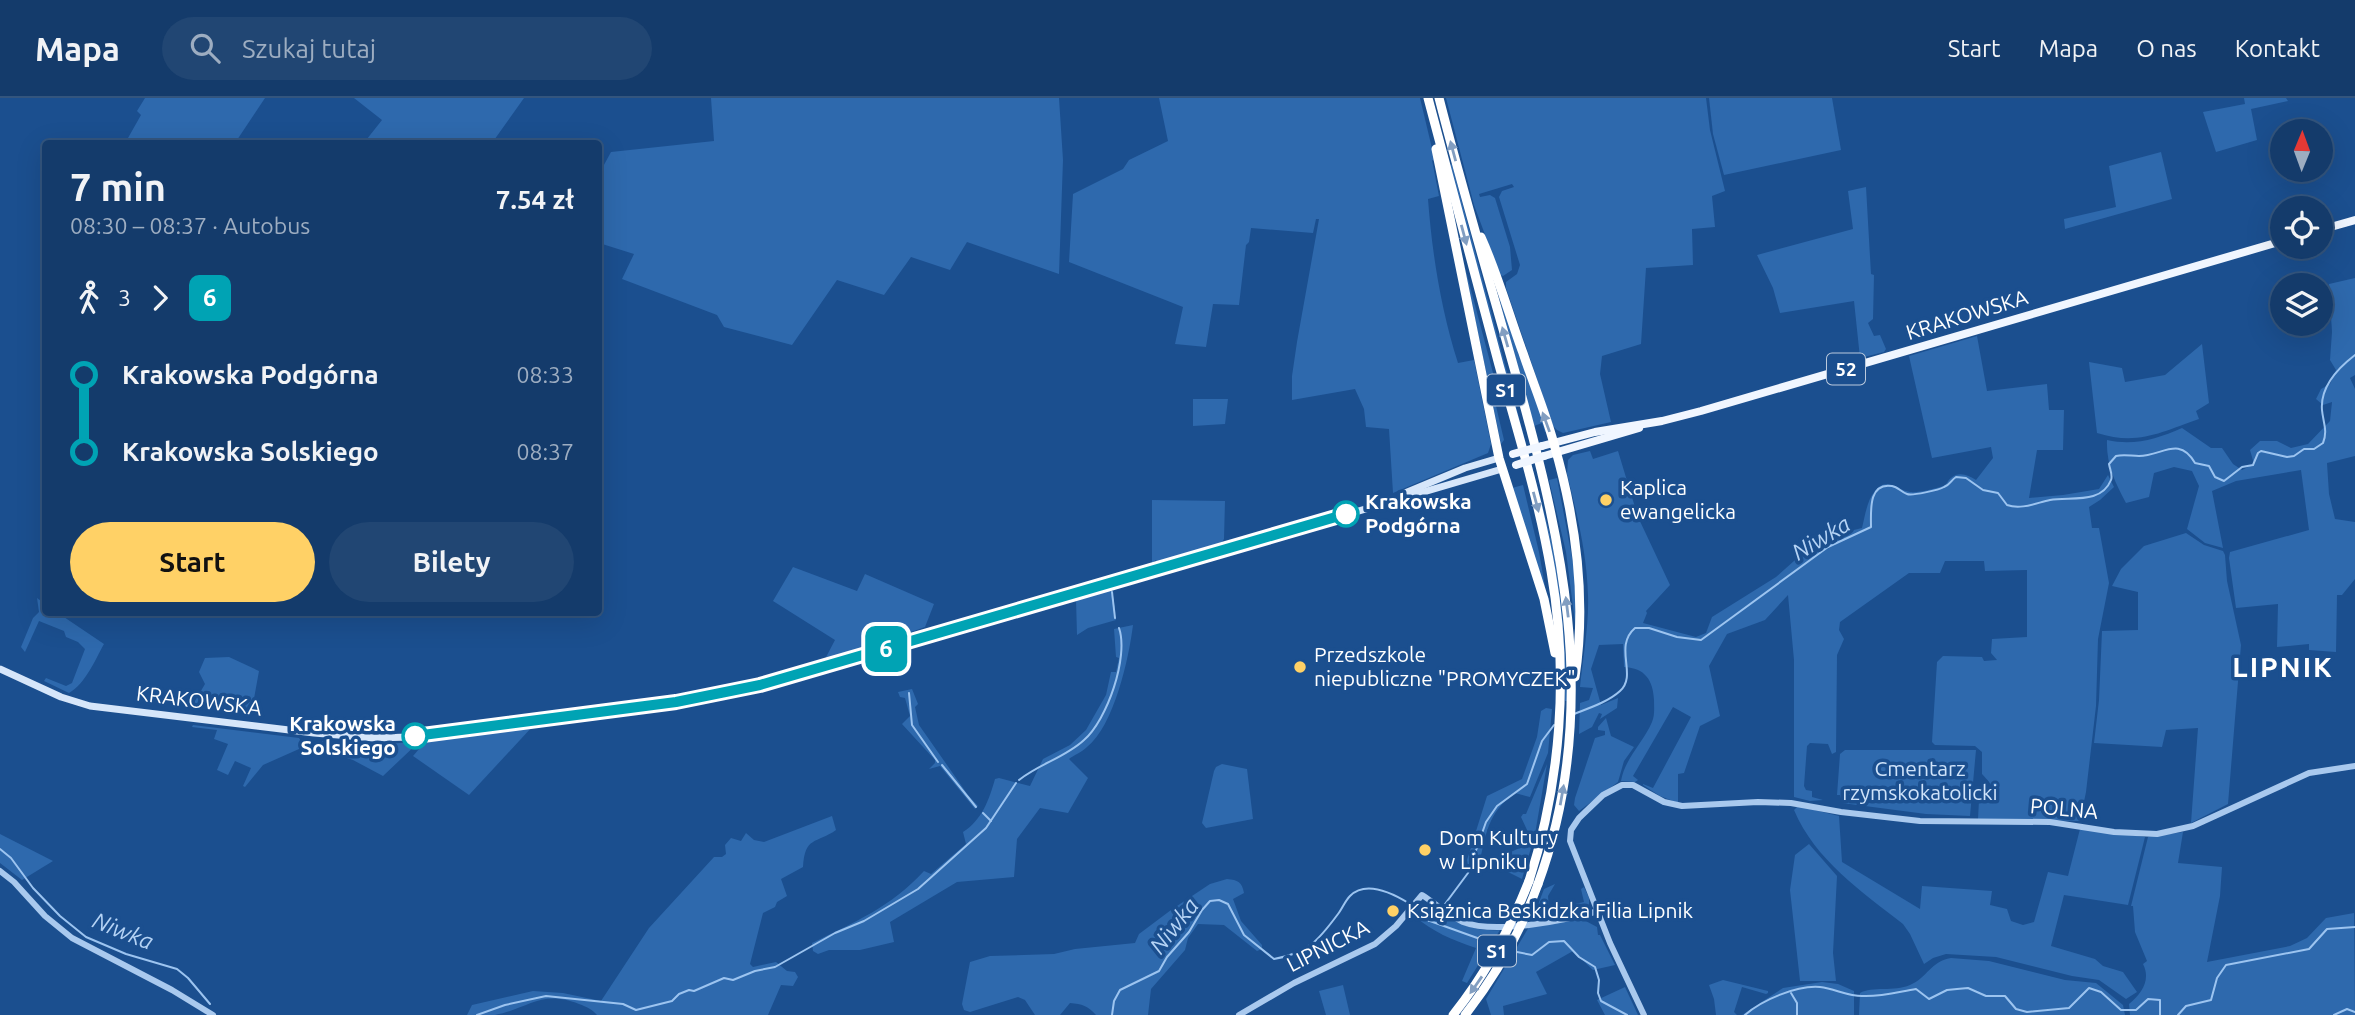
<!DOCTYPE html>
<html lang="pl">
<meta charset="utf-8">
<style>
body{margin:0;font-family:Ubuntu,sans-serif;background:#214673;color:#f1f3f6;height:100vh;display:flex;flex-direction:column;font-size:26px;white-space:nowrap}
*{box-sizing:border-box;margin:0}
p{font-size:23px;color:#9dadc1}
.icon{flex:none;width:38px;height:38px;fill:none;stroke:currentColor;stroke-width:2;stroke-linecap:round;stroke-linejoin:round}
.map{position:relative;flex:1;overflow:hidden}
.drawer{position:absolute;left:42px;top:42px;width:560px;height:476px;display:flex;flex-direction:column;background:#143b6b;border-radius:7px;box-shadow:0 7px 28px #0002,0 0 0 2px #33557e}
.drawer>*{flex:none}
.badge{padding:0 14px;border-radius:10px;font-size:24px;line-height:46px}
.needle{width:46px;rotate:1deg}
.controls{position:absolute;left:2270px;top:21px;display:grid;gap:14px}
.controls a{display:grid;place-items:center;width:63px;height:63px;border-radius:50%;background:#143b6b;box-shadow:0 7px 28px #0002,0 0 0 2px #33557e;font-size:35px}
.map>.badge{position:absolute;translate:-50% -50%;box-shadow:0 0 0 4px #fff}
.legs{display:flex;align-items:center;gap:10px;height:77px;padding:0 28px;font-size:23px}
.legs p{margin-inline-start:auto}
.head{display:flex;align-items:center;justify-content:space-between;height:119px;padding:0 28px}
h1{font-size:38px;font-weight:700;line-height:52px}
.primary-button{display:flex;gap:14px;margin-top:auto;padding:14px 28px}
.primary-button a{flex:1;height:80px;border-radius:42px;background:#ffd166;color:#111;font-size:28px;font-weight:700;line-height:80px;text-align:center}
.primary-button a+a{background:#214673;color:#f1f3f6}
ul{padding:0 28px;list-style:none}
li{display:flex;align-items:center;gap:24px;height:77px;font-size:26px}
li i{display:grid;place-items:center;width:10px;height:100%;margin:0 9px;background:currentColor}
li i::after{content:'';width:18px;height:18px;margin:-9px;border:5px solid;border-radius:50%;background:#143b6b}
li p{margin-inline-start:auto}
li:first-child i{background:linear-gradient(#0000 50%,currentColor 0)}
li:last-child i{background:linear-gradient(currentColor 50%,#0000 0)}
header{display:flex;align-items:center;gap:42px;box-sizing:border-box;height:98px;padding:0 35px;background:#143b6b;border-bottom:2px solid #33557e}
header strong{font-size:33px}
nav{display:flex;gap:38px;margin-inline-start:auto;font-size:24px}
.search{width:490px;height:63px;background:#214673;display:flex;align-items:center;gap:18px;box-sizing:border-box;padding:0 24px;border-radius:38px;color:#9dadc1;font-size:26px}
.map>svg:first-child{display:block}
.green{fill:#2e69ad}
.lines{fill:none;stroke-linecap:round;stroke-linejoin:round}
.stream{stroke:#9cc4f0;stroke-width:2}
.tertiary{stroke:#a9c9ee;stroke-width:6}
.secondary{stroke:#d6e6fa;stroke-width:7}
.primary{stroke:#f0f6ff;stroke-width:8}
.motorway{stroke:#fff;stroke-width:9}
.primary-bridge{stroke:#f0f6ff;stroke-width:8}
.motorway-bridge{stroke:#fff;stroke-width:9}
.oneway{fill:#829ec1}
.line-1-casing{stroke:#fff;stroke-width:16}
.line-1{stroke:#00a3b4;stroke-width:10}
.poi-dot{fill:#ffd166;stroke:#1b4f8f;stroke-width:2.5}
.stop-1-dot{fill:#fff;stroke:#00a3b4;stroke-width:3.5}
.labels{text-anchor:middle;stroke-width:7;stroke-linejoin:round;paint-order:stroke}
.shield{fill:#1b4f8f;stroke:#bbcadd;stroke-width:2}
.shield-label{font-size:19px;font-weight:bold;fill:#fff}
.street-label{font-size:21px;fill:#fff;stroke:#1b4f8f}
.poi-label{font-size:21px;fill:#fff;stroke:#1b4f8f;text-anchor:start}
.stop-label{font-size:21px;font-weight:bold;fill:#fff;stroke:#1b4f8f;text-anchor:start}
.park-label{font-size:21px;fill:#cfe3fa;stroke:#1b4f8f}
.water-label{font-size:23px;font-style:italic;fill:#b5d3f5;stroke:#1b4f8f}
.district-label{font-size:28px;font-weight:bold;letter-spacing:2px;fill:#fff;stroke:#1b4f8f}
</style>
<header>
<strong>Mapa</strong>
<div class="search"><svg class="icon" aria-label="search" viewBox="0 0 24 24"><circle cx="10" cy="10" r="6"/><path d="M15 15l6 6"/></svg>Szukaj tutaj</div>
<nav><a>Start</a><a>Mapa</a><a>O nas</a><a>Kontakt</a></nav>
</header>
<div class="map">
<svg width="2355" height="917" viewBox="0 0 2355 917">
<rect width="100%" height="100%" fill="#1b4f8f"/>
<g class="green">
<polygon points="145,0 265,0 235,45 135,45 128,40 141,17 137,13"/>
<polygon points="354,0 524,0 492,45 363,46 382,22"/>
<polygon points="711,0 1059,0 1063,62 1059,176 967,144 950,172 911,159 884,197 837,182 792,247 724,229 717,217 622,181 634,156 599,145 599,76 611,54 714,43"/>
<path d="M1159,0H1420L1435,63L1432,62L1439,98L1428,101C1432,155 1441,212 1458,265L1474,262L1491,346L1488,355L1393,395L1389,331L1366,329L1364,311L1355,291L1292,302V278L1297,244L1319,121H1316L1313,135L1251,130L1249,144L1246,147L1239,207L1213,206L1206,249L1175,246L1183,209L1069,164L1073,96L1123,71L1129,62L1168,43Z"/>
<polygon points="1446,0 1706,0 1710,32 1725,93 1712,98 1715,129 1692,131 1693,167 1646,170 1641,246 1602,258 1600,276 1611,324 1563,335 1557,332 1553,328 1506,190 1506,184 1517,176 1520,167 1499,99 1502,93 1514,89 1512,86 1479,96 1480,99 1490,97 1495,100 1510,149 1512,172 1503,178 1500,177 1474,107"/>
<polygon points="1709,0 1832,0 1841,52 1724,77 1713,36"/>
<polygon points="2244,0 2286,0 2288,3 2251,11 2257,42 2216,54 2203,14 2245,6"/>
<polygon points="2161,54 2172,101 2065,131 2064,121 2116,109 2109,68"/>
<path d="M1452,66L1553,448C1562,500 1566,550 1567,603H1565L1562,524L1450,67Z"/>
<polygon points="1866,89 1871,176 1874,177 1873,221 1868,225 1874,238 1880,237 1886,251 1884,254 1860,260 1854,203 1780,215 1773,190 1757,157 1853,131 1848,93"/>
<polygon points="1462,158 1497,290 1492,291 1504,342 1501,346"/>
<path d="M2355,180V277L2350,280L2355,291V358L2327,365L2329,396L2335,421L2355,424V481L2342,497H2337L2336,554L2309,552V546L2277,549L2278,506L2236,510L2229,460L2230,454L2309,432L2301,372L2236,383L2212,393L2223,450L2205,445L2187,431L2199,388L2192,373L2174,369L2154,375L2149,399L2126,405C2115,384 2106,366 2107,342C2134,348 2157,341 2182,330L2211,350H2222L2233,366L2242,372L2254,366L2250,352L2260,343H2277L2291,350L2308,346L2330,323L2332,304L2323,307L2316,301L2321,291L2330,286L2336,272L2330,262L2332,234L2329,186Z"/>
<polygon points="1497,192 1547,333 1545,334 1542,325 1534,328"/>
<path d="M1977,238L1987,293L2047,286L2049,312H2064L2063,352H2037L2029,400L2063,397L2099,391L2108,377L2114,389L2100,402L2089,409L2092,430H2099L2109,485L2098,541L2096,608L2086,694L2080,723L1978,721L1979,702C1999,693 1993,688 1982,676V654L1975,648L1935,647L1932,644L1937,564L1943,558L1982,559L1984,563L1997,562L1991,555L1992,541L2027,539V472L1985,473L1984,463H1945L1940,475H1909L1840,524L1839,532L1844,541L1837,557L1836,654L1832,656L1828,646L1810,645L1807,648L1804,688L1806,692L1812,693V699L1823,702L1810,703L1794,699V562L1788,497L1765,522L1727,536L1709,568L1720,618L1700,628L1684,675L1678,676V705L1660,698L1643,687V686L1653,690L1691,619L1673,609L1633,678L1638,682L1635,684L1621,683C1625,660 1643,645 1652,624C1655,617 1654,609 1654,602C1653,582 1645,570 1624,569L1623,546L1599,547L1591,571L1601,607L1618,600L1617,610L1600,621L1602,616L1599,615L1592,629L1579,636L1580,605L1589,602L1593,590L1580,589C1583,559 1589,528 1588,498C1587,456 1577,416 1567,376L1568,362L1573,357L1590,353L1593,361L1618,353L1638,419L1670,487L1646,513L1647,515L1643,525L1696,539L1706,535L1712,519L1776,479L1813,446V440L1818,437L1825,439L1862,430C1865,418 1867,402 1875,393C1887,378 1898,393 1910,394C1918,395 1935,391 1943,388C1949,385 1946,384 1951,380C1959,373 1968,377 1976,382L1993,360L1991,349L1932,360L1909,258Z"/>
<path d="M2202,246L2209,305L2196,313L2199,321C2161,334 2138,348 2097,335L2089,264L2122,270L2125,284L2165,277Z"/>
<polygon points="1193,301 1228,301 1225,326 1193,328"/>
<polygon points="1557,380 1575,475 1576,532 1566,454 1549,382"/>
<polygon points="1523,387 1539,454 1547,500 1512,390"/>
<path d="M1152,402L1225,403L1224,441L1222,444C1200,453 1178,455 1156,466V462L1152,465Z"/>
<polygon points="2186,435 2204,447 2223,453 2225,457 2227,483 2241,547 2228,706 2191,725 2198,630 2166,632 2162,649 2094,645 2099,602 2102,533 2138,532 2138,494 2112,488 2121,471 2144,448"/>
<polygon points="793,469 857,493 865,476 934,506 925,529 911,534 909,539 855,552 824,563 835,542 773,503"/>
<polygon points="1112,490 1116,522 1088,530 1077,537 1076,501"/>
<path d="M37,500L45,506L46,514L58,515L104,546C95,562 86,585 69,595L44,583L46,580L66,588L72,585L85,551L78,544L66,539L64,533L39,523L25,554L21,549L33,520L39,514Z"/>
<path d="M1133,527C1129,560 1114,628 1087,649C1082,654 1074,657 1069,661L1088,680L1068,715L1040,710L1017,741L1014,779L957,784L890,824L894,844L860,852H829L818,856L813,853L812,845C855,824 891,809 924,773L931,776L966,746L963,734C982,722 989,702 995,681L999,680L1030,688L1043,661L1070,647L1086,632L1106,597L1111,574H1116L1119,560L1116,559L1114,531Z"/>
<polygon points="229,559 259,573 251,617 231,612 195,610 195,603 205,586 199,574 205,560"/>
<polygon points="912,591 918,606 915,609 919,627 968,697 978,708 975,711 940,668 929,671 935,665 935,662 902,626 910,618 905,600 900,599 898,594"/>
<path d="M1546,610L1552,611L1548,655L1530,699L1515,695C1487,715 1486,737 1479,767L1473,771L1468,768L1467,762L1487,698L1522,681L1537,639L1541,613Z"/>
<polygon points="1606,620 1611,638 1634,649 1624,663 1618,684 1579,713 1574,707 1575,700 1595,640 1605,637 1605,633 1598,632 1598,629"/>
<polygon points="193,627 299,640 303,646 299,651 263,667 245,689 243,688 251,670 235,663 228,677 217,672 228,646 214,641 217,632 192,629"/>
<polygon points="532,629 469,697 413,658 426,643"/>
<polygon points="322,643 389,646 420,643 383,678 353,662 319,651 317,646"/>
<polygon points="1845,652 1976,652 1970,718 1926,716 1842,705 1840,697 1837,697 1840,656"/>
<polygon points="1222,666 1247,671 1253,721 1206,730 1202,725 1214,673 1216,669"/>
<polygon points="1547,666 1535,736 1522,781 1506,773 1490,772 1487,769 1489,764 1528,746 1528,734 1521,719 1523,716 1526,716"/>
<path d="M1798,708L1839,718L1842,764L1920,811L1922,788L1992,793L1990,807L2007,811L2011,823L2023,827L2034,824L2048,774L2068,778L2080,731L2145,739L2128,807L2064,797L2051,848L2095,861L2103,868L2123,874L2137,894L2126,901L2099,882L2072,878L1996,859L1946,856L1933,860L1924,866L1910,836L1903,826C1862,794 1815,762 1794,712Z"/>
<path d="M832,718L836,732C816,746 805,738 803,769L781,781L787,798L777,804L775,809L763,815L750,866L753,869L776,864L787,873L795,874L798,879L793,888L781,887L768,917H597C592,911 587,909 579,906C541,891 528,911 495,917C486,917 476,917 467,917L472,907L533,893L563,895L601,903L649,830L714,759H722L726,756L725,747L731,740L741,743L746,735L754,742L764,744Z"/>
<path d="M2183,734L2178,765L2222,769L2220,798L2207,864L2290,848L2307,840L2326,820L2354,815L2355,917H2130L2129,906C2142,895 2151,882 2143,866L2147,863L2135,834L2133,808H2131L2148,739Z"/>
<polygon points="0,736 53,763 22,782 0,765"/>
<polygon points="1809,746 1837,778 1833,855 1836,883 1800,883 1790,792 1795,757"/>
<path d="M1227,781C1238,782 1242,784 1244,795L1233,801L1241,823L1262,847V851L1257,853L1224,827L1198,826L1188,840L1185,852L1151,891L1148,917H1096C1088,908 1082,906 1070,905L1060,917H1035L1025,902L1018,899L970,914L964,912L962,906L970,864L990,858L1054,856L1075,851L1135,845L1139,836L1171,812L1210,786Z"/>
<polygon points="1555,786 1548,798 1549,811 1584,804 1581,791 1584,789 1589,800 1589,808 1581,813 1533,820 1544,791"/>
<path d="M1423,806L1429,807C1451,823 1472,834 1500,832L1467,885L1462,883L1476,850C1452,842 1433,834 1413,817Z"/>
<polygon points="1582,821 1597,829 1598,837 1600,837 1615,867 1593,872 1573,853 1536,874 1547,896 1503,908 1504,917 1491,917 1486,901 1529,829"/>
<path d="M1951,860L1989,863L2065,882L2096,885L2123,907L2125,917H1859L1860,895C1872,888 1894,894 1910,887C1927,880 1931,863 1951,860Z"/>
<polygon points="1723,882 1768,893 1768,895 1766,896 1742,889 1734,914 1737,917 1716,917 1714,901 1709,887"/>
<polygon points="1822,884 1838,886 1854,893 1854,917 1742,917 1783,890"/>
<polygon points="1343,887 1350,917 1326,917 1319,893"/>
<polygon points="1625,889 1638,917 1605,917 1597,902"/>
</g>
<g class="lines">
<g class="stream">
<polyline points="1112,494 1115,520"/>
<polyline points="909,595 912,627 938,664"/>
<path d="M1574,616C1589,610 1608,604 1620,593C1638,577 1613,549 1635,530H1649L1677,539L1701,542L1828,449L1871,429C1871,414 1868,384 1892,388C1898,389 1901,394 1907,396C1912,398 1939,392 1944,389C1950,387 1951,382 1956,379L1966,380L1983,392L1998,395L2007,407C2021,412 2036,405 2050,402C2069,398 2101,407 2111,382C2113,377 2110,372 2109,366L2116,358C2124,356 2131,358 2139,358C2162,358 2179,337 2195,365L2209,368L2215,379L2224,383L2242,369L2253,367L2258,355L2261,353L2287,359L2294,358L2304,351H2314L2323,345C2328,333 2323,324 2322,312C2320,289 2338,270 2355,257"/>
<polyline points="942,667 976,709"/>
<path d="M1019,682C1039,666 1066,659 1084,642C1107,622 1129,559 1119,530"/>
<polyline points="983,715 991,723"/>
<polyline points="0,751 11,760 33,790 60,818 86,839 126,856 177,871 188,880 210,906"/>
<polyline points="1445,806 1468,775 1486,724 1497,708 1527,686 1542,643 1554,627"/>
<polyline points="1415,809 1429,823 1437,815"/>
<polyline points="1430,823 1494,846"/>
<polyline points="1512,853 1532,857 1549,844 1564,843 1579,859 1595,869 1599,882 1598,895 1601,903 1627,917"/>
<polyline points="1791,895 1797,905 1797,917"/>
<polyline points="477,917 505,907 546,898 623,906 636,912 672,903 679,896 689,892 694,893 724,880 733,882 755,873 775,869 835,835 864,823 918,791 986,730 1016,685"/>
<path d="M1112,917L1114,903L1120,892L1159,873L1167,859L1189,834L1202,812L1210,803L1219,802L1228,806L1244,837L1274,861C1308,855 1318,843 1338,816C1342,811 1345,803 1350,798C1366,782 1394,796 1410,806"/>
<path d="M1745,917C1762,902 1797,887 1820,889C1835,891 1848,898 1862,898C1881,899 1898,894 1916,891L1929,901L1947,892L1957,891L1968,890L1986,898H2005L2016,911L2027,914L2069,910L2089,890L2101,894L2121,912H2136L2148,901L2160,902V917"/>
<polyline points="2178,917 2186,908 2211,902 2217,880 2226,867 2309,851 2327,831 2355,829"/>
<polyline points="2334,917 2347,911 2355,914"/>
</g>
<g class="tertiary">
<polyline points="0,773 14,784 45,818 72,840 172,892 213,917"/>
<path d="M1239,917L1294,885L1375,846L1396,828L1422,797C1436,806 1448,817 1463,824C1496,837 1565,822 1599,813"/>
<polyline points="1644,917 1610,845 1570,743 1571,732 1579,720 1603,697 1622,687 1633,687 1664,704 1682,708 1758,704 1791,705 1841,714 1920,723 2050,724 2114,734 2157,736 2193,728 2309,675 2355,668"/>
</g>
<g class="secondary">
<polyline points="1405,395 1465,370 1499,360"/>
<polyline points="0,571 61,599 90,608 314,635 374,640 410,639 676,604 782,582 1502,371"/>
</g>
<g class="primary">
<polyline points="2320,132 2355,122"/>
<polyline points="1542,348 1595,334 1662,323 1701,313 2282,143"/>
<polyline points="1544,358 1639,330"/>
</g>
<g class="motorway">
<path d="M1428,0C1451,89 1475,178 1499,267C1518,335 1539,403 1551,473C1569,576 1561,683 1529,783"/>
<path d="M1439,0C1461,86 1486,171 1510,256C1560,432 1604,606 1538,786"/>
<polyline points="1436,51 1499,360 1544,501 1555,555"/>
<path d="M1481,139C1498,177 1509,217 1523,255C1533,285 1546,316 1554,346C1576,422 1587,500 1575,579"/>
</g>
<g class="primary-bridge">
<polyline points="1513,356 1542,348"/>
<polyline points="1516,367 1544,358"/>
</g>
<g class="motorway-bridge">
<path d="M1453,917C1486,876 1510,831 1529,783"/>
<path d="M1465,917C1496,877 1521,834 1538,786"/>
</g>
</g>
<defs><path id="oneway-solid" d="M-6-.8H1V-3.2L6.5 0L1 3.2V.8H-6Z" transform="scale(1.75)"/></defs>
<g class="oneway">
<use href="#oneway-solid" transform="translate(1453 53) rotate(-105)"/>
<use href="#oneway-solid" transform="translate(1464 137) rotate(75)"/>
<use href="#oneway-solid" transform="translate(1505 239) rotate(-106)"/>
<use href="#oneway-solid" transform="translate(1546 324) rotate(-110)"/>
<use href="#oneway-solid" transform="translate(1536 404) rotate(75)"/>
<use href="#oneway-solid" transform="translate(1567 509) rotate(-97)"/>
<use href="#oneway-solid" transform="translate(1562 697) rotate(-80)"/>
<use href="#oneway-solid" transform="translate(1476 887) rotate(125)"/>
</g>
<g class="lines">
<g class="line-1-casing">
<polyline id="line-1" points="415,638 676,604 760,587 1346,416"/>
</g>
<use href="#line-1" class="line-1"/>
</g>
<g class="poi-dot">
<circle cx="1606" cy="402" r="7"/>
<circle cx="1300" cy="569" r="7"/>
<circle cx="1425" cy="752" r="7"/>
<circle cx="1393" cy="813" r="7"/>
</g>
<g class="stop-1-dot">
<circle cx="1346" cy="416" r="12"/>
<circle cx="415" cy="638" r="12"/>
</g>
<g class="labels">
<g class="shield">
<rect x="1827" y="255.5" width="38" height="31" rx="5"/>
<rect x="1487" y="276.5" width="38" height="31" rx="5"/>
<rect x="1478" y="837.5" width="38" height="31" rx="5"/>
</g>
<g class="shield-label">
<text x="1846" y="278">52</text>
<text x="1506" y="299">S1</text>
<text x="1497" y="860">S1</text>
</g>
<g class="street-label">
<text transform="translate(1967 217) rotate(-17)" y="7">KRAKOWSKA</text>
<text transform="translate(199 603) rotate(7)" y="7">KRAKOWSKA</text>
<text transform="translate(2064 711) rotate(5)" y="7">POLNA</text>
<text transform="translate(1328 848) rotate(-27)" y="7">LIPNICKA</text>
</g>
<g class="poi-label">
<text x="1620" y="397">Kaplica<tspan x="1620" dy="24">ewangelicka</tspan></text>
<text x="1314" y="564">Przedszkole<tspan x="1314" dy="24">niepubliczne "PROMYCZEK"</tspan></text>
<text x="1439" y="747">Dom Kultury<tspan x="1439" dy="24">w Lipniku</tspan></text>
<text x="1407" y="820">Książnica Beskidzka Filia Lipnik</text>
</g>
<g class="stop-label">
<text x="1365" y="411">Krakowska<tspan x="1365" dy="24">Podgórna</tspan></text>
<text x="396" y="633" text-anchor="end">Krakowska<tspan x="396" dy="24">Solskiego</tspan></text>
</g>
<g class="park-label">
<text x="1920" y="678">Cmentarz<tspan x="1920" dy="24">rzymskokatolicki</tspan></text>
</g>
<g class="water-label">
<text transform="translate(1821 440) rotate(-31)" y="8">Niwka</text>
<text transform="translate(1174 828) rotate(-52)" y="8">Niwka</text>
<text transform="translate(123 833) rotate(22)" y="8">Niwka</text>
</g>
<g class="district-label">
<text x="2283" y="579">LIPNIK</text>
</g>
</g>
</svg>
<div class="controls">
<a><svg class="needle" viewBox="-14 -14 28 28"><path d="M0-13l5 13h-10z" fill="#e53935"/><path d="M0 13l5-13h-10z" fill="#9dadc1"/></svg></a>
<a><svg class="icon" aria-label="locate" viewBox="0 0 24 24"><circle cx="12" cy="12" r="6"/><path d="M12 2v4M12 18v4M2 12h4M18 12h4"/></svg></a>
<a><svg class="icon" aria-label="layers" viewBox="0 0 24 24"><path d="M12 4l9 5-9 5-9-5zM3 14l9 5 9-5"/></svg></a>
</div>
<b class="badge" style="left:886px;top:551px;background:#00a3b4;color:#fff">6</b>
<section class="drawer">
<div class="head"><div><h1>7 min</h1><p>08:30 – 08:37 · Autobus</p></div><b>7.54 zł</b></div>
<div class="legs"><svg class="icon" aria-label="walk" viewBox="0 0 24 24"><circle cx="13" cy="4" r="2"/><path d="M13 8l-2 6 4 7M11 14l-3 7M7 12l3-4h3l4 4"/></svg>3<svg class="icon" aria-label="forward" viewBox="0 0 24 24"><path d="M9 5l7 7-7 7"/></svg><b class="badge" style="background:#00a3b4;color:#fff">6</b></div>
<ul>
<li><i style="color:#00a3b4"></i><b>Krakowska Podgórna</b><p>08:33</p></li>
<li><i style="color:#00a3b4"></i><b>Krakowska Solskiego</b><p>08:37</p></li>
</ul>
<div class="primary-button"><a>Start</a><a>Bilety</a></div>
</section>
</div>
